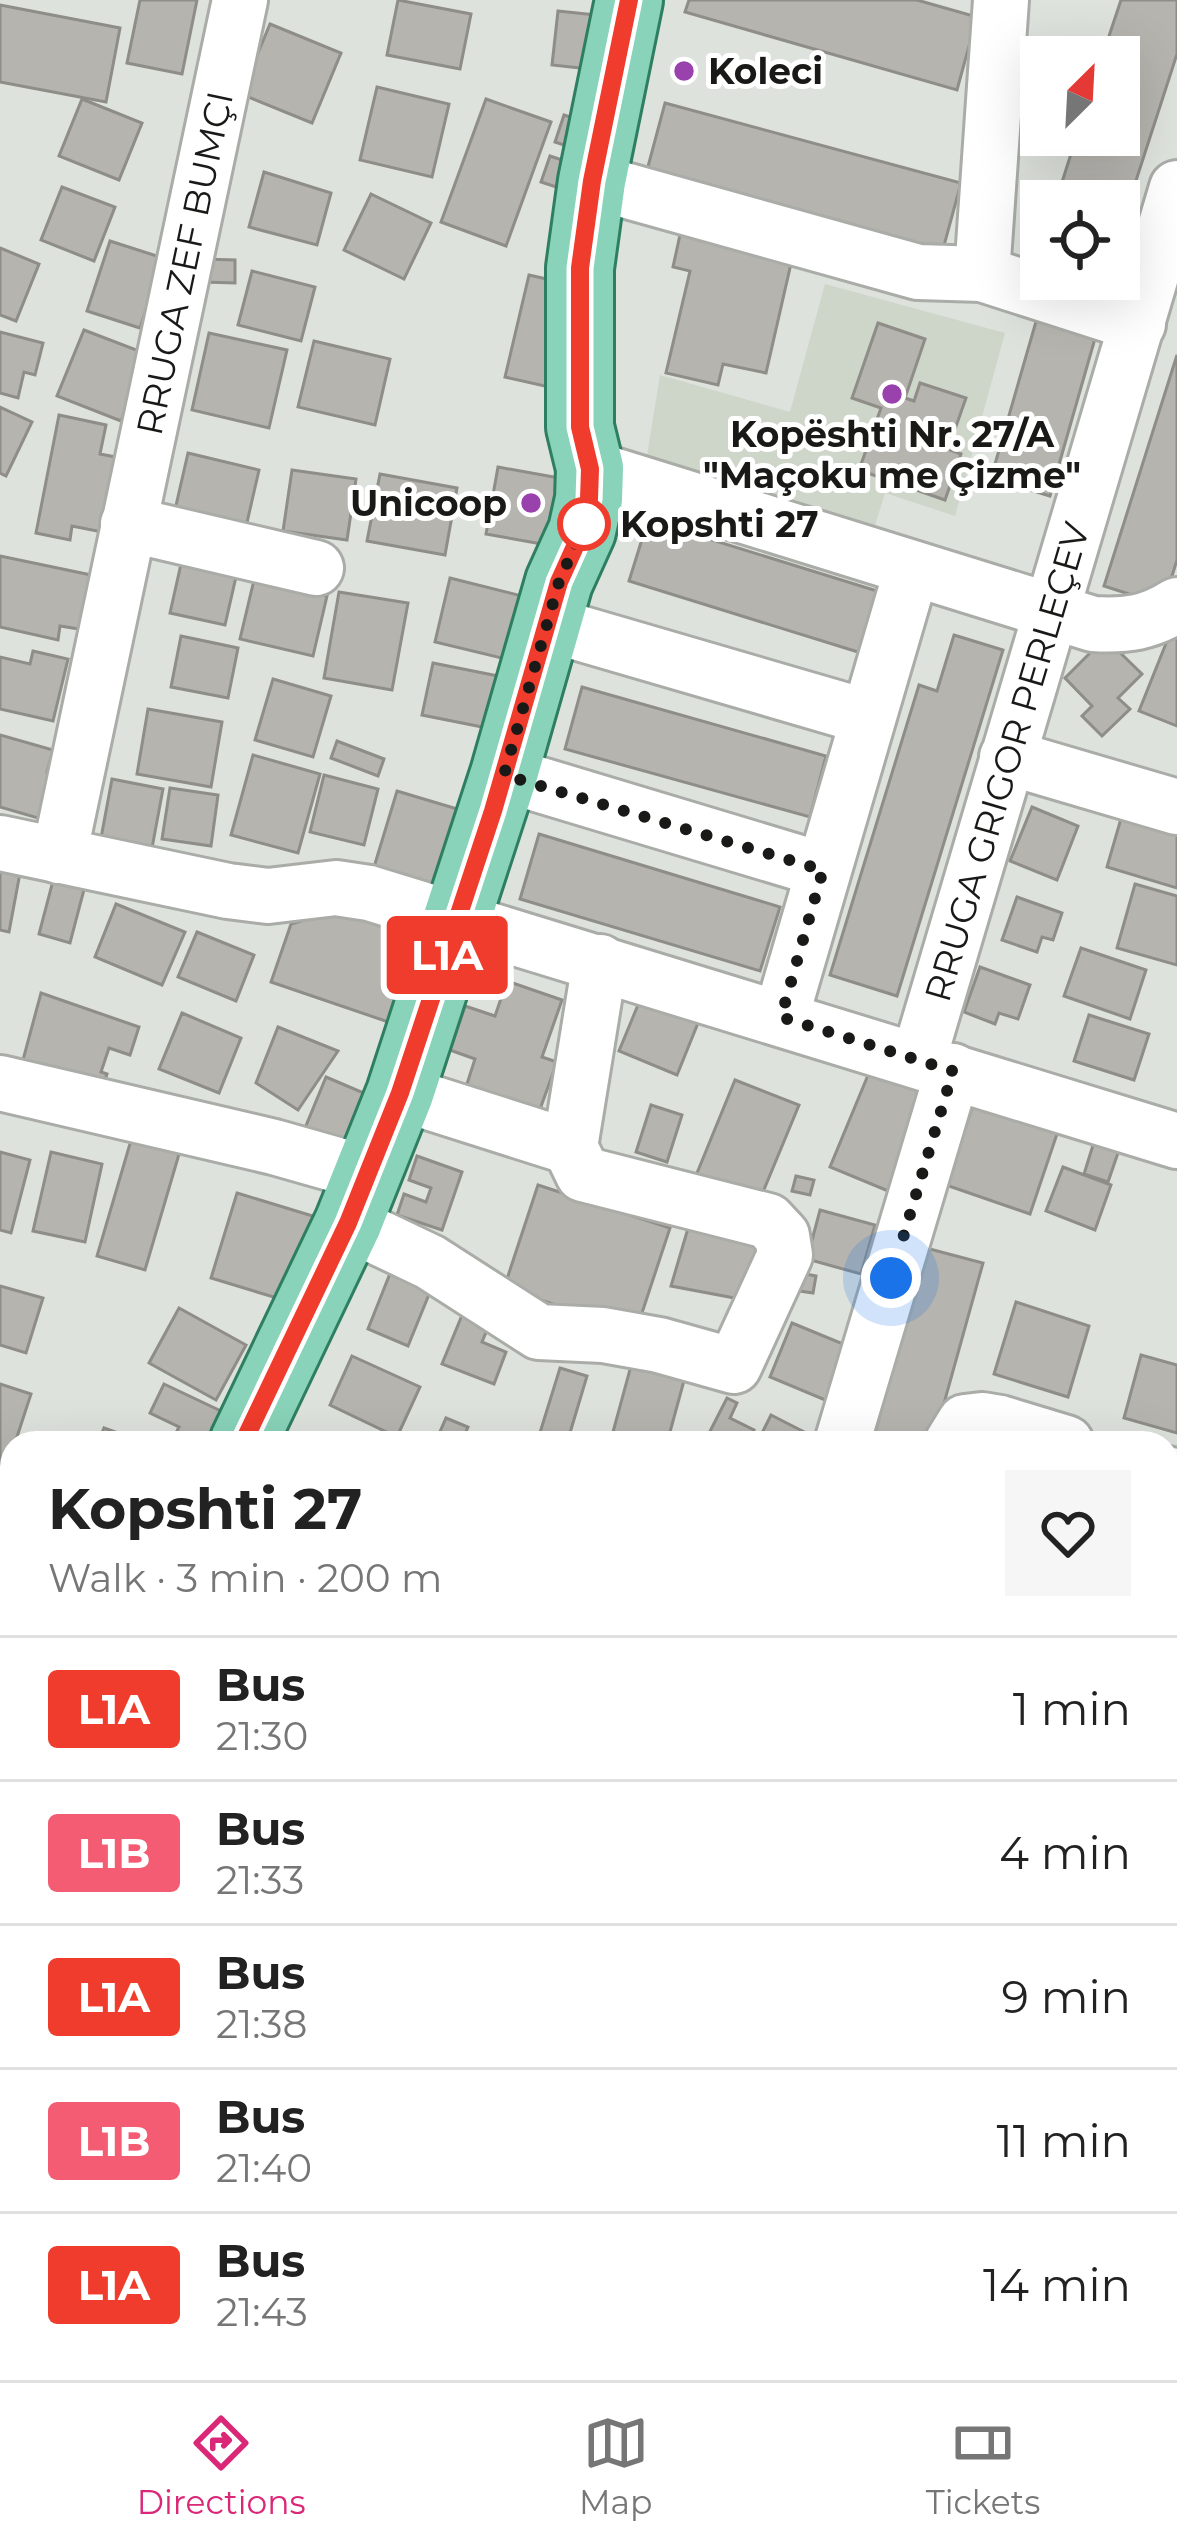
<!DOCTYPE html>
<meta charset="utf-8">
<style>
body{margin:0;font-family:Montserrat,sans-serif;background:#f6f6f6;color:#222;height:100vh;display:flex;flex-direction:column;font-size:45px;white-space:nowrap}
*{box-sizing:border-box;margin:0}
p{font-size:39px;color:#767676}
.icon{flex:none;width:66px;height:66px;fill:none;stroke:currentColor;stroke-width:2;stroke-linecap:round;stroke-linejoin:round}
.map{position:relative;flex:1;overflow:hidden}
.details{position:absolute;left:0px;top:1431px;width:1179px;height:951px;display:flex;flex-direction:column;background:#fff;border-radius:36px 36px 0 0;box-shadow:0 12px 48px #0002}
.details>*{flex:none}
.badge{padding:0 24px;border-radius:9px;font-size:42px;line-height:78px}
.needle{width:78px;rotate:24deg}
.controls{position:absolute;left:1020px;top:36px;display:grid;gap:24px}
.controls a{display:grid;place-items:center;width:120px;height:120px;border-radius:0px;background:#fff;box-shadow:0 12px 48px #0002;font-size:60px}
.you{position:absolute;width:60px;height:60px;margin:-30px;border:9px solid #fff;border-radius:50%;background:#1a73e8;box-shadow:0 0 0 18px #1a73e833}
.map>.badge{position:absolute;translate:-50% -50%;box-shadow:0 0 0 6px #fff}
.round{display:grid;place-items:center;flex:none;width:126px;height:126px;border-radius:0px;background:#f6f6f6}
.overview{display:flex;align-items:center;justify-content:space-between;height:204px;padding:0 48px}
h1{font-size:57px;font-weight:700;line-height:90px}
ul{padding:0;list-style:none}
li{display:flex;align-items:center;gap:36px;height:144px;padding:0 48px;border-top:3px solid #e0e0e0}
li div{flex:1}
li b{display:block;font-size:45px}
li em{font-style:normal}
li .badge{min-width:132px;font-weight:700;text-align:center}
.tabs{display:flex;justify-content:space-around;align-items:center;height:168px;border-top:3px solid #e0e0e0;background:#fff;font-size:33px;color:#767676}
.tabs a{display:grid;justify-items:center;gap:6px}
.tabs .current{color:#db2777}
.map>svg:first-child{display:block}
.built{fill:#ced5c9}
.building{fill:#b6b4af;stroke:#8e8d87;stroke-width:3}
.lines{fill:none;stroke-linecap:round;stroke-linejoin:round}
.minor-casing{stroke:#a9aca7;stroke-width:60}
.major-casing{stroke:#2e7f62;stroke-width:72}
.minor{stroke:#fff;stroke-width:54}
.major{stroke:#88d3b9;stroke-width:66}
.line-casing{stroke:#fff;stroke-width:27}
.line{stroke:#f03c2c;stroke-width:18}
.walk{stroke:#191a18;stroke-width:12;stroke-dasharray:0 21.6}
.poi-dot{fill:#9942ae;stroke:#fff;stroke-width:4.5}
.stop-dot{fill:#fff;stroke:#f03c2c;stroke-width:6}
.labels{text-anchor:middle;stroke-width:10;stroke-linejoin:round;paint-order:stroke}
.poi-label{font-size:36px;font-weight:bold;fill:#191a18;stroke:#fff;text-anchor:start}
.street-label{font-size:36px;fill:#191a18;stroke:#fff}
.stop-label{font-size:36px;font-weight:bold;fill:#191a18;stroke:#fff;text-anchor:start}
</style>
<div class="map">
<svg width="1177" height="2380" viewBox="0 0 1177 2380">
<rect width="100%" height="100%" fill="#dee2dc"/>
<g class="built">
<polygon points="825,284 1005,333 955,516 885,493 873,532 646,462 660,375 790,412"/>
<polygon points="818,2370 1128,2370 1163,2380 815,2380"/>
</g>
<g class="building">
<polygon points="140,0 197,0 182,74 127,63"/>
<polygon points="398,0 471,14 460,69 387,55"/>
<polygon points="689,0 917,0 977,17 957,90 685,12"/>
<polygon points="1121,0 1177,0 1177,54 1119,233 1119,201 1056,201 1077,135 1119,135 1119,57 1102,57"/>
<polygon points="0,5 120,28 106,102 0,82"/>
<polygon points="558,11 606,16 599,70 552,65"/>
<polygon points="270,24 341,53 312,123 241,94"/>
<polygon points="377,87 449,104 432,177 360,160"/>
<polygon points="82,99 142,123 119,180 59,156"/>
<polygon points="486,99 551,122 506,246 441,222"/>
<polygon points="665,103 961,183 942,253 646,174"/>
<polygon points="564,115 594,125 585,152 555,142"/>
<polygon points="550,156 580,166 572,192 541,182"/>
<polygon points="264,172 331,193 317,245 249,227"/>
<polygon points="62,187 115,207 94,261 41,240"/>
<polygon points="371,194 431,223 404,279 344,250"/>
<polygon points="683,221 795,246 766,373 723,364 718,385 666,373 690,271 673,267"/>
<polygon points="110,241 163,258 140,328 87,311"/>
<polygon points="0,248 39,264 16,321 0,315"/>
<polygon points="202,259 235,260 235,283 202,282"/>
<polygon points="252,271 315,287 301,341 238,325"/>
<polygon points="529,275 573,285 549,387 505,377"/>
<polygon points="1037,318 1096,335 1050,496 991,478"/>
<polygon points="878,323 925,339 905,398 914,401 920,383 966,398 948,449 961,454 945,500 859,470 881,408 852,398"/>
<polygon points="84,330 147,354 121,421 57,396"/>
<polygon points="0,332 43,343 35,375 24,372 18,398 0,393"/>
<polygon points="209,333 287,350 269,428 192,410"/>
<polygon points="314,341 390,359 375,425 298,407"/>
<polygon points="1177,355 1177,560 1163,605 1104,586"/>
<polygon points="0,407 32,422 6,476 0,473"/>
<polygon points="59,415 106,425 100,454 121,458 107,533 72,526 70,540 36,533"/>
<polygon points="188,453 259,470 243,540 172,523"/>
<polygon points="498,467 576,481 564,548 486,534"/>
<polygon points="292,470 356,479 347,540 283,531"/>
<polygon points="380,474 457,488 445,555 367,541"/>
<polygon points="648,520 890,595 871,656 629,581"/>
<polygon points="183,555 238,568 225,625 170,613"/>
<polygon points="0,556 91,575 79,629 60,626 58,640 0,627"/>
<polygon points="450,578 530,598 514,661 435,642"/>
<polygon points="254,580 327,596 313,656 240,639"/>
<polygon points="339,592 408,603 392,690 324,678"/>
<polygon points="1171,631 1177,634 1177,726 1139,711"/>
<polygon points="954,635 1003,650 897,996 830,975 919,685 937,691"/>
<polygon points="181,636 238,648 228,698 171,687"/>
<polygon points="1105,638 1142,674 1118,698 1130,709 1102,736 1082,716 1092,706 1065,678"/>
<polygon points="33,651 68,659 53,721 0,709 0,657 30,664"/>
<polygon points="433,663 508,678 497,730 422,715"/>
<polygon points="273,679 331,696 313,757 255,740"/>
<polygon points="582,687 826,756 810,817 565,749"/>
<polygon points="148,709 222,722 211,787 137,774"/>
<polygon points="0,735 53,750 47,772 60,776 48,821 0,807"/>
<polygon points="337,741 384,759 378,776 331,758"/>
<polygon points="253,755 320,774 298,853 231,835"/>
<polygon points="324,775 378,789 364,845 310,832"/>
<polygon points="112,779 163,789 152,848 101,838"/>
<polygon points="170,788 218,795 211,846 162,839"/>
<polygon points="397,791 474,814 452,890 374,867"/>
<polygon points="1032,807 1078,826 1057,880 1010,861"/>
<polygon points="1124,808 1177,824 1177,888 1107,867"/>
<polygon points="539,834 780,907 760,971 520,899"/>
<polygon points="0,869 20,873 9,932 0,930"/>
<polygon points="55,873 86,882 70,943 39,934"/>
<polygon points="1135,884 1177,896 1177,965 1117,948"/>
<polygon points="1017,897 1062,913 1053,940 1042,937 1037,952 1002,940"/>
<polygon points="116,904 185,932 162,985 95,957"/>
<polygon points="356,905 442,935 409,1029 271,982 291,924"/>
<polygon points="197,932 254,955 236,1001 178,977"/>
<polygon points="1081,948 1146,970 1130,1019 1064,996"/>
<polygon points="980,967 1030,985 1018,1019 999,1013 995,1024 964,1012"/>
<polygon points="507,981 562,1000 542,1057 557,1062 539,1112 466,1087 475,1059 450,1050 465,1006 495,1016"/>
<polygon points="41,993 139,1027 130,1055 109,1048 101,1072 107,1074 99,1098 20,1071"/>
<polygon points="640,1000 698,1023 677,1075 619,1051"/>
<polygon points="182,1013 241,1038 219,1093 159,1069"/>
<polygon points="1089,1015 1149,1034 1134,1080 1074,1061"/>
<polygon points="278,1027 338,1051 298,1110 256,1083"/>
<polygon points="871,1068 934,1094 893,1193 830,1167"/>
<polygon points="326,1077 385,1102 363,1157 303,1133"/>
<polygon points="735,1080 799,1105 758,1204 695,1178"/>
<polygon points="974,1102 1058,1131 1030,1214 946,1185"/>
<polygon points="651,1105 682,1115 667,1162 636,1152"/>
<polygon points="134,1130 182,1144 145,1270 97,1256"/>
<polygon points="1094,1142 1119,1150 1108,1182 1084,1174"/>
<polygon points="0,1152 30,1160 11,1233 0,1230"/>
<polygon points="51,1152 102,1164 85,1242 33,1231"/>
<polygon points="417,1156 462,1172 442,1230 397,1215 404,1194 426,1202 431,1188 409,1180"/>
<polygon points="1063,1167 1111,1185 1095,1230 1046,1211"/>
<polygon points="796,1176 814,1180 810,1195 792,1191"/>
<polygon points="538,1185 670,1228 636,1331 504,1288"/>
<polygon points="237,1193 316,1217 290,1302 211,1278"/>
<polygon points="820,1210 875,1225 861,1274 807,1259"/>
<polygon points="689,1225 772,1238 745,1300 671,1286"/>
<polygon points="926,1248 983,1263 933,1443 872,1443"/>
<polygon points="393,1266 434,1282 408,1346 368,1329"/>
<polygon points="795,1272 816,1276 813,1293 792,1290"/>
<polygon points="0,1286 43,1298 26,1353 0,1345"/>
<polygon points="1016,1302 1089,1326 1068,1397 994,1374"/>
<polygon points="179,1308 246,1345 216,1400 149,1363"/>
<polygon points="465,1308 492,1318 482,1342 506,1352 494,1384 442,1364"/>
<polygon points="792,1323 853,1348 830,1402 770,1377"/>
<polygon points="1141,1355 1177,1365 1177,1433 1124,1418"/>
<polygon points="352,1356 420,1387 397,1437 330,1405"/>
<polygon points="632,1362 685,1377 667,1443 610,1443"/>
<polygon points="560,1368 587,1376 567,1443 521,1443 523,1434 538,1439"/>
<polygon points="0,1384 31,1394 15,1443 12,1443 5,1475 0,1473"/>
<polygon points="164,1384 225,1413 211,1443 171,1443 179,1427 150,1413"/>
<polygon points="727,1398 737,1403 730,1418 754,1430 748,1443 704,1443"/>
<polygon points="771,1415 820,1440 818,1443 757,1443"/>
<polygon points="446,1418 468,1427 461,1443 435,1443"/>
<polygon points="104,1428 146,1443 98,1443"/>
<polygon points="1167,1524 1177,1527 1177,1602 1167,1598"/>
<polygon points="12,1658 12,1724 0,1721 0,1704"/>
<polygon points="1167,1697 1177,1700 1177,1774 1167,1772"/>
<polygon points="0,1726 12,1729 12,1789 0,1785"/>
<polygon points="1167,1875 1177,1878 1177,1941 1167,1938"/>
<polygon points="1167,2121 1177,2124 1177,2185 1167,2182"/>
<polygon points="12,2133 12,2203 0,2199 0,2168"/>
<polygon points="1167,2236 1177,2239 1177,2292 1167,2290"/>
<polygon points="12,2280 12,2347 0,2343 0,2314"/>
<polygon points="177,2370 249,2370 245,2380 174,2380"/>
<polygon points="406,2370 466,2370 461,2380 402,2380"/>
<polygon points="632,2370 707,2370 704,2380 629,2380"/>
<polygon points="1089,2370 1098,2370 1131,2380 1086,2380"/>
</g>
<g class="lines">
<g class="minor-casing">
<g id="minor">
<polyline points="592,181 918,272 982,274 1138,324"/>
<polyline points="982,274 1001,0"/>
<path d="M590,468L1093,624C1126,626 1149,623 1177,605"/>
<polyline points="128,524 316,568"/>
<polyline points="548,624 867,717"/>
<polyline points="1007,757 1177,807"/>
<polyline points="504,774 823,870"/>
<polyline points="0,843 228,891 268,896 336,888 369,893 1177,1141"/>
<path id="s1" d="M59,856L240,0"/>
<polyline points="781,1017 912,569"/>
<path id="s2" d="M918,1061L1177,188"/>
<polyline points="0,1083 274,1147 369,1174"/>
<polyline points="570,1147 600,962"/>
<polyline points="348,1223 430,1262 539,1332 603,1335 659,1345 734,1366 785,1255 782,1236 768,1221 583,1174 570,1147 400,1093"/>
<polyline points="842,1443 953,1071"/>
<polyline points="952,1443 965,1422 982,1420 1000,1423 1066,1443"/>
<polyline points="1167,1474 1177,1477"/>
<polyline points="0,1623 12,1626"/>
<polyline points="1167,1806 1177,1809"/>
<polyline points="0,1815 12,1818"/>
<polyline points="1167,1999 1177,2003"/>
<polyline points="1167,2205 1177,2208"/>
<polyline points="1167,2350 1177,2353"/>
<polyline points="0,2368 42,2380"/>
<polyline points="280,2380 284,2370"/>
<polyline points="798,2380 800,2370"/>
</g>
</g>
<g class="major-casing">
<g id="major">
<polyline points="243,1443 348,1223 400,1093 504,774 559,582 582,531 589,499 590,468 580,427 580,268 592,181 629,0"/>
<polyline points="0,1927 12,1896"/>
</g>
</g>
<use href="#minor" class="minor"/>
<use href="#major" class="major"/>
</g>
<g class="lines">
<g class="line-casing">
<polyline id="line" points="243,1443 348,1223 400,1093 493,811 559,582 582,531 589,499 590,469 580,427 580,268 592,181 629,0"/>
</g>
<use href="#line" class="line"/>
<polyline class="walk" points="584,524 559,582 504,775 823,870 781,1017 953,1071 891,1278"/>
</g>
<g class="poi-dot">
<circle cx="684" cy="71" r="12"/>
<circle cx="892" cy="394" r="12"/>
<circle cx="531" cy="503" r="12"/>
</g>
<circle class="stop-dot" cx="584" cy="524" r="24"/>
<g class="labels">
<g class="poi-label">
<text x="708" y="84">Koleci</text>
<text x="892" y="447" text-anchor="middle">Kopështi Nr. 27/A<tspan x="892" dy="41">"Maçoku me Çizme"</tspan></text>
<text x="507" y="516" text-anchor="end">Unicoop</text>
</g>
<g class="street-label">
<text dy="13" stroke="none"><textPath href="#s1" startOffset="606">RRUGA ZEF BUMÇI</textPath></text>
<text dy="13" stroke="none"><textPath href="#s2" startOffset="312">RRUGA GRIGOR PERLEÇEV</textPath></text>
</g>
<g class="stop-label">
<text x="620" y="537">Kopshti 27</text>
</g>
</g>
</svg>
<div class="controls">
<a><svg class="needle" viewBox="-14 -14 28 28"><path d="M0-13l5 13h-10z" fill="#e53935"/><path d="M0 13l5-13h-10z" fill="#767676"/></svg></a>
<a><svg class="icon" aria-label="locate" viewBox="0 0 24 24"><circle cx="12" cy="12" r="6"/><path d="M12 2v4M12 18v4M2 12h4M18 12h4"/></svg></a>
</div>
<div class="you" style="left:891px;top:1278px"></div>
<b class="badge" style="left:447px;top:955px;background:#f03c2c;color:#fff">L1A</b>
<section class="details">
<div class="overview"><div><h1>Kopshti 27</h1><p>Walk · 3 min · 200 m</p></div><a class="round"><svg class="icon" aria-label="heart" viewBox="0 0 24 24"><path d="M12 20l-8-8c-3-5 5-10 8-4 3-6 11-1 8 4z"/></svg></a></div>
<ul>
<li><span class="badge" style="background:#f03c2c;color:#fff">L1A</span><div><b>Bus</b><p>21:30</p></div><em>1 min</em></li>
<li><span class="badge" style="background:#f35c73;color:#fff">L1B</span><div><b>Bus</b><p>21:33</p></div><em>4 min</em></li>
<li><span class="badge" style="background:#f03c2c;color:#fff">L1A</span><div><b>Bus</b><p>21:38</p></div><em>9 min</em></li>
<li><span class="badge" style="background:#f35c73;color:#fff">L1B</span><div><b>Bus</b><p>21:40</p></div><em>11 min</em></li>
<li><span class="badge" style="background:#f03c2c;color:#fff">L1A</span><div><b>Bus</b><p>21:43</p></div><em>14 min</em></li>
</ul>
</section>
</div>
<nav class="tabs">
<a class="current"><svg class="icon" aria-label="directions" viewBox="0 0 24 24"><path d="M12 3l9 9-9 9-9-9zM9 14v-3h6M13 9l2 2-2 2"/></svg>Directions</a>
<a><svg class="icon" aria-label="map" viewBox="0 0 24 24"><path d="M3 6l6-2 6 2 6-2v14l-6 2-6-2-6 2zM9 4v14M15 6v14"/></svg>Map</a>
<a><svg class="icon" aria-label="tickets" viewBox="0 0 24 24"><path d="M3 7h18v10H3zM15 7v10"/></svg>Tickets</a>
</nav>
